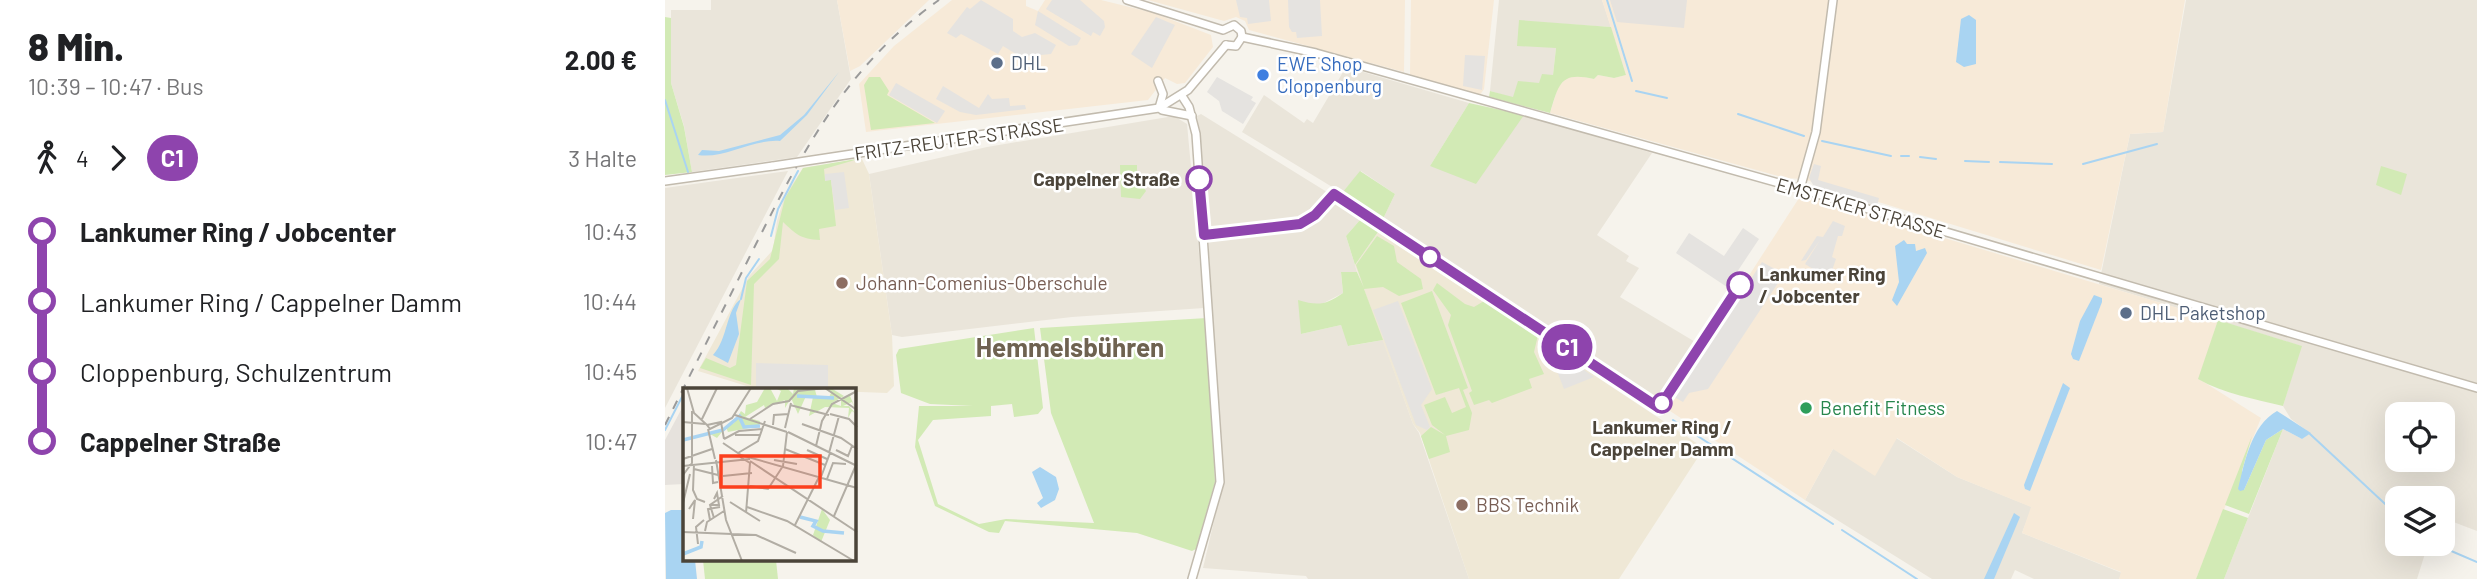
<!DOCTYPE html>
<html lang="de">
<meta charset="utf-8">
<style>
body{margin:0;font-family:Barlow,sans-serif;background:#f6f6f6;color:#202124;height:100vh;display:flex;flex-direction:column;font-size:26px;white-space:nowrap}
*{box-sizing:border-box;margin:0}
p{font-size:23px;color:#757577}
.icon{flex:none;width:38px;height:38px;fill:none;stroke:currentColor;stroke-width:2;stroke-linecap:round;stroke-linejoin:round}
.map{position:relative;flex:1;overflow:hidden}
.details{display:flex;flex-direction:column;background:#fff;width:665px}
.details>*{flex:none}
.badge{padding:0 14px;border-radius:23px;font-size:24px;line-height:46px}
.tools{position:absolute;left:1720px;top:402px;display:grid;gap:14px}
.tools a{display:grid;place-items:center;width:70px;height:70px;border-radius:14px;background:#fff;box-shadow:0 7px 28px #0002;font-size:35px}
.map>.badge{position:absolute;translate:-50% -50%;box-shadow:0 0 0 4px #fff}
.legs{display:flex;align-items:center;gap:10px;height:77px;padding:0 28px;font-size:23px}
.legs p{margin-inline-start:auto}
.overview{display:flex;align-items:center;justify-content:space-between;height:119px;padding:0 28px}
h1{font-size:38px;font-weight:800;line-height:52px}
ul{padding:0 28px;list-style:none}
li{display:flex;align-items:center;gap:24px;height:70px;font-size:26px}
li i{display:grid;place-items:center;width:10px;height:100%;margin:0 9px;background:currentColor}
li i::after{content:'';width:18px;height:18px;margin:-9px;border:5px solid;border-radius:50%;background:#fff}
li p{margin-inline-start:auto}
li:first-child i{background:linear-gradient(#0000 50%,currentColor 0)}
li:last-child i{background:linear-gradient(currentColor 50%,#0000 0)}
main{display:flex;flex:1;min-height:0}
.map>svg:first-child{display:block}
.residential{fill:#eae5da;fill-rule:evenodd}
.commercial{fill:#f7ead8}
.industrial{fill:#e6e2dd}
.education{fill:#efe8d6}
.green{fill:#d2eab5}
.parking{fill:#e5e3e0}
.water{fill:#a9d4f2}
.lines{fill:none;stroke-linecap:round;stroke-linejoin:round}
.stream{stroke:#a9d4f2;stroke-width:2}
.minor-casing{stroke:#c2bbae;stroke-width:10}
.minor{stroke:#fff;stroke-width:7}
.rail{stroke:#9a9a9a;stroke-width:2;stroke-dasharray:9 9;stroke-linecap:butt}
.minor-bridge-casing{stroke:#c2bbae;stroke-width:10;stroke-linecap:butt}
.minor-bridge{stroke:#fff;stroke-width:7}
.line-1-casing{stroke:#fff;stroke-width:16}
.line-1{stroke:#8e44ad;stroke-width:10}
.service-dot{fill:#5c6f8a;stroke:#fff;stroke-width:2.5}
.shop-dot{fill:#3f7fe0;stroke:#fff;stroke-width:2.5}
.stop-1-dot{fill:#fff;stroke:#8e44ad;stroke-width:3.5}
.education-dot{fill:#8d6e63;stroke:#fff;stroke-width:2.5}
.leisure-dot{fill:#2e9e5b;stroke:#fff;stroke-width:2.5}
.labels{text-anchor:middle;stroke-width:5;stroke-linejoin:round;paint-order:stroke}
.service-label{font-size:19px;fill:#4e5e75;stroke:#fff;text-anchor:start}
.shop-label{font-size:19px;fill:#366cbe;stroke:#fff;text-anchor:start}
.street-label{font-size:19px;fill:#4b4439;stroke:#fff}
.stop-label{font-size:19px;font-weight:bold;fill:#4b4439;stroke:#fff;text-anchor:end}
.education-label{font-size:19px;fill:#785e54;stroke:#fff;text-anchor:start}
.leisure-label{font-size:19px;fill:#27864d;stroke:#fff;text-anchor:start}
.district-label{font-size:26px;font-weight:bold;fill:#6e6250;stroke:#fff}
.inset-river{fill:none;stroke:#a9d4f2;stroke-width:3.5}
.inset-road{fill:none;stroke:#b2ada4;stroke-width:2}
.view{fill:#fc3f1d;fill-opacity:0.15;stroke:#fc3f1d;stroke-width:3.5}
.inset-edge{fill:none;stroke:#4b4439;stroke-width:3.5}
</style>
<main>
<section class="details">
<div class="overview"><div><h1>8 Min.</h1><p>10:39 – 10:47 · Bus</p></div><b>2.00 €</b></div>
<div class="legs"><svg class="icon" aria-label="walk" viewBox="0 0 24 24"><circle cx="13" cy="4" r="2"/><path d="M13 8l-2 6 4 7M11 14l-3 7M7 12l3-4h3l4 4"/></svg>4<svg class="icon" aria-label="forward" viewBox="0 0 24 24"><path d="M9 5l7 7-7 7"/></svg><b class="badge" style="background:#8e44ad;color:#fff">C1</b><p>3 Halte</p></div>
<ul>
<li><i style="color:#8e44ad"></i><b>Lankumer Ring / Jobcenter</b><p>10:43</p></li>
<li><i style="color:#8e44ad"></i><span>Lankumer Ring / Cappelner Damm</span><p>10:44</p></li>
<li><i style="color:#8e44ad"></i><span>Cloppenburg, Schulzentrum</span><p>10:45</p></li>
<li><i style="color:#8e44ad"></i><b>Cappelner Straße</b><p>10:47</p></li>
</ul>
</section>
<div class="map">
<svg width="1812" height="579" viewBox="0 0 1812 579">
<rect width="100%" height="100%" fill="#f6f3ec"/>
<g class="residential">
<polygon points="46,0 172,0 186,79 132,157 27,172 19,126 6,83 6,10 46,10"/>
<polygon points="834,0 937,0 946,27 854,21 891,48 888,75 848,98 825,91"/>
<path d="M1521,0H1812V531L1778,518V499H1732V544H1763L1752,579H1559L1618,429L1637,439L1645,433L1626,419L1618,406L1636,346L1434,284L1465,134L1498,132ZM1732,415H1778V460H1732Z"/>
<polygon points="681,67 804,103 765,166 859,115 987,153 932,235 964,256 961,261 974,268 955,297 1032,343 993,404 766,249 717,221 730,194 696,171 677,193 577,132 599,95 639,123 642,119 648,123"/>
<polygon points="536,114 670,197 667,201 695,220 681,236 692,272 676,273 678,293 653,306 636,334 676,325 684,346 718,340 748,424 754,433 804,579 643,579 641,576 538,568 558,483 543,237 532,116"/>
<polygon points="509,116 522,124 539,308 407,317 237,337 227,335 204,174 322,147"/>
<polygon points="123,171 0,408 0,188"/>
<polygon points="1231,438 1292,477 1367,507 1357,533 1457,573 1454,579 1369,579 1350,570 1346,579 1267,579 1140,500 1168,449"/>
</g>
<g class="commercial">
<polygon points="172,0 264,0 195,66 185,71"/>
<polygon points="287,0 361,0 361,6 373,11 380,0 436,0 489,13 546,35 548,47 520,83 512,84 500,78 483,100 201,132 194,84 229,46"/>
<polygon points="483,0 740,0 739,72 584,30 580,21 571,17 559,21"/>
<polygon points="746,0 829,0 819,89 815,95 745,75"/>
<polygon points="937,0 1520,0 1498,132 1465,134 1436,270 1138,179 1120,178 885,113 893,87 902,77 911,75 929,79 933,75 949,78 961,75"/>
<polygon points="1136,195 1553,320 1534,379 1596,418 1531,579 1454,579 1456,572 1357,533 1366,507 1292,477 1232,438 1210,476 1168,449 1140,500 999,407"/>
</g>
<g class="industrial">
<polygon points="945,0 1022,0 1019,28 952,22"/>
<polygon points="17,408 19,484 0,485 0,440"/>
</g>
<g class="education">
<polygon points="197,159 204,174 227,335 229,386 222,393 88,388 33,371 84,276 108,250 112,221 120,195 138,168"/>
<polygon points="713,232 1039,448 954,579 804,579 755,433 748,424 690,265"/>
</g>
<g class="green">
<polygon points="0,17 6,18 6,83 19,127 27,172 0,175"/>
<path d="M854,20L946,27L961,75L949,78L933,75L929,79C895,71 894,84 885,113L824,97L825,91L848,97L853,81L874,83L877,74L888,75L891,48L852,46Z"/>
<polygon points="204,77 215,77 224,91 222,95 270,123 206,130 199,85"/>
<polygon points="804,103 859,115 811,184 765,166"/>
<path d="M197,158L159,169L160,180H166L171,226L154,229L155,240C135,239 131,234 118,222L114,259L89,284L86,385L35,368L41,358L65,368L71,365L82,281L105,259L120,198L138,168Z"/>
<polygon points="455,165 472,165 472,176 481,191 475,199 456,197"/>
<polygon points="1716,166 1742,174 1736,195 1711,185"/>
<polygon points="695,171 730,194 717,221 677,193"/>
<polygon points="695,220 713,232 690,265 681,236"/>
<path d="M712,236L729,246L732,262L756,279L758,289L734,296L718,287L699,289L718,340L683,346L676,325L636,334L633,300C653,306 661,305 678,293L676,272H692L699,288L691,265Z"/>
<polygon points="772,283 800,304 809,307 819,301 873,335 869,352 879,374 864,379 867,388 827,403 824,400 809,405 804,393 807,391 783,325 786,315 768,290"/>
<polygon points="767,291 803,388 798,390 807,413 804,430 781,436 785,452 764,459 756,436 766,427 780,435 767,425 759,405 780,397 787,413 801,407 794,388 771,395 736,303"/>
<polygon points="542,318 550,482 531,549 527,551 472,533 340,521 334,533 324,532 270,506 250,447 254,406 308,406 265,404 236,393 231,355 234,349 369,328 378,408 373,414 349,417 347,404 326,406 326,416 268,420 253,440 273,504 314,524 341,519 429,523 386,413 375,328"/>
<path d="M1553,320L1637,346L1618,406C1590,399 1559,394 1533,379Z"/>
<polygon points="1618,429 1584,514 1560,505 1587,436 1577,471 1579,490 1601,440"/>
<polygon points="1558,509 1583,518 1559,579 1531,579"/>
<polygon points="38,560 111,560 113,579 40,579"/>
</g>
<g class="parking">
<polygon points="316,0 348,19 348,31 357,37 370,33 391,45 386,54 356,57 338,46 333,54 296,34 291,38 282,33 302,7 305,9"/>
<polygon points="387,0 415,0 439,21 440,27 435,36 428,32 426,36 381,9"/>
<polygon points="571,0 604,0 606,21 583,24 582,18 575,17"/>
<polygon points="623,0 655,0 657,36 632,38 631,32 627,32 624,27"/>
<polygon points="373,11 416,38 412,45 404,46 370,25"/>
<polygon points="491,17 510,25 487,68 466,54"/>
<polygon points="800,55 820,56 817,90 798,86"/>
<polygon points="552,77 588,97 586,100 591,103 578,124 557,111 554,101 542,92"/>
<polygon points="231,83 280,111 272,123 224,95"/>
<polygon points="278,86 314,108 323,94 327,99 344,98 345,106 360,105 361,109 311,115 295,112 271,99"/>
<polygon points="1149,164 1156,166 1153,180 1214,198 1212,206 1150,188 1144,178"/>
<polygon points="179,172 184,208 170,210 166,180 160,181 160,174"/>
<polygon points="1168,221 1180,226 1177,236 1173,236 1167,257 1171,259 1164,279 1140,264 1155,240 1141,260 1136,261 1152,236 1158,237"/>
<polygon points="1078,228 1094,239 1062,287 1011,253 1024,233 1059,256"/>
<polygon points="1097,262 1119,274 1043,389 1024,393 1018,402 1009,397"/>
<polygon points="733,301 767,389 756,405 765,427 762,430 751,425 708,310"/>
<polygon points="891,350 929,377 899,389 885,353"/>
<polygon points="91,363 163,365 163,389 91,388"/>
</g>
<g class="water">
<polygon points="1304,15 1311,20 1311,64 1299,67 1291,62 1296,19"/>
<path d="M174,72L142,115L115,141C87,139 60,159 33,155L37,150L54,151L115,135L139,115Z"/>
<polygon points="1239,240 1242,244 1250,244 1251,251 1260,248 1262,253 1232,306 1227,300 1234,282 1230,246"/>
<polygon points="1429,295 1437,298 1437,302 1414,361 1408,359 1406,354 1415,321"/>
<path d="M76,299L71,313L74,334L63,363L48,355C63,339 61,309 76,299Z"/>
<polygon points="1398,383 1405,388 1365,491 1360,489 1359,485"/>
<path d="M1612,411L1646,433L1637,439L1618,429L1601,440L1579,490L1575,491L1573,489C1580,461 1586,426 1612,411Z"/>
<polygon points="375,467 391,477 394,489 390,500 376,508 372,503 378,498 367,472"/>
<polygon points="6,510 19,510 19,560 30,560 32,579 1,579 0,513"/>
<polygon points="1349,513 1355,517 1329,579 1319,579"/>
</g>
<g class="lines">
<g class="stream">
<polyline points="942,0 967,81"/>
<polyline points="971,91 1002,98"/>
<polyline points="0,100 23,172"/>
<polyline points="1073,114 1139,136"/>
<polyline points="1157,141 1226,156"/>
<polyline points="1236,156 1244,156"/>
<polyline points="1255,157 1271,159"/>
<polyline points="1300,161 1324,162"/>
<polyline points="1335,162 1387,164"/>
<polyline points="1418,164 1492,144"/>
<polyline points="106,236 113,209 133,171"/>
<polyline points="76,299 81,278 94,259"/>
<polyline points="1008,420 1168,524"/>
<polyline points="0,430 19,393"/>
<polyline points="1645,434 1732,515"/>
<polyline points="1177,530 1252,579"/>
<polyline points="1770,544 1812,562"/>
</g>
<g class="minor-casing">
<g id="minor">
<polyline points="462,0 558,30 569,25 576,31 577,37"/>
<polyline points="577,37 651,53 1135,189 1812,388"/>
<polyline points="561,45 571,46 577,37"/>
<polyline points="493,81 498,94 494,108"/>
<polyline points="517,96 524,107 531,134 555,482 527,579"/>
<polyline points="497,110 527,116"/>
<polyline points="207,151 494,108 523,90 561,45"/>
<polyline points="0,181 108,166"/>
<polyline points="1135,189 1151,132 1168,0"/>
</g>
</g>
<use href="#minor" class="minor"/>
<path class="rail" d="M0,425C28,369 56,314 84,258C134,158 179,67 274,0"/>
<g class="minor-bridge-casing">
<polyline id="minor-bridge" points="108,166 207,151"/>
</g>
<use href="#minor-bridge" class="minor-bridge"/>
</g>
<g class="lines">
<g class="line-1-casing">
<polyline id="line-1" points="534,179 539,235 635,224 650,215 669,194 994,408 1075,285"/>
</g>
<use href="#line-1" class="line-1"/>
</g>
<g class="service-dot">
<circle cx="332" cy="63" r="7"/>
<circle cx="1461" cy="313" r="7"/>
</g>
<circle class="shop-dot" cx="598" cy="75" r="7"/>
<g class="stop-1-dot">
<circle cx="534" cy="179" r="12"/>
<circle cx="765" cy="257" r="9"/>
<circle cx="1075" cy="285" r="12"/>
<circle cx="997" cy="403" r="9"/>
</g>
<g class="education-dot">
<circle cx="177" cy="283" r="7"/>
<circle cx="797" cy="505" r="7"/>
</g>
<circle class="leisure-dot" cx="1141" cy="408" r="7"/>
<g class="labels">
<g class="service-label">
<text x="346" y="70">DHL</text>
<text x="1475" y="320">DHL Paketshop</text>
</g>
<g class="shop-label">
<text x="612" y="71">EWE Shop<tspan x="612" dy="22">Cloppenburg</tspan></text>
</g>
<g class="street-label">
<text transform="translate(294 139) rotate(-8)" y="7">FRITZ-REUTER-STRASSE</text>
<text transform="translate(1196 208) rotate(16)" y="7">EMSTEKER STRASSE</text>
</g>
<g class="stop-label">
<text x="515" y="186">Cappelner Straße</text>
<text x="1094" y="281" text-anchor="start">Lankumer Ring<tspan x="1094" dy="22">/ Jobcenter</tspan></text>
<text x="997" y="434" text-anchor="middle">Lankumer Ring /<tspan x="997" dy="22">Cappelner Damm</tspan></text>
</g>
<g class="education-label">
<text x="191" y="290">Johann-Comenius-Oberschule</text>
<text x="811" y="512">BBS Technik</text>
</g>
<g class="leisure-label">
<text x="1155" y="415">Benefit Fitness</text>
</g>
<g class="district-label">
<text x="405" y="357">Hemmelsbühren</text>
</g>
</g>
<g transform="translate(18 388)">
<rect width="173" height="173" fill="#f6f3ec"/>
<path d="M82,0H87L94,13L98,3L92,0H104L110,6L111,0L132,2L134,9L145,11L148,5L140,0H148L161,8L149,15L158,18V12L173,3L167,8L173,22L169,14L160,18H166L173,26L169,23L165,30L166,20L142,19L126,28L130,9L123,8L115,26L108,10L102,20V12L82,20L81,17L62,29L77,33L76,38L45,44L43,39L34,50L27,46L51,35L58,23L62,26L63,17L74,14ZM139,121L147,132L138,154L130,147Z" fill="#d2eab5"/>
<path class="inset-river" d="M114,8L151,10M57,30L61,39L77,38M0,52L40,42L58,27M117,129L133,133L130,138L140,143L161,145M0,166L18,159L19,153"/>
<path class="inset-road" d="M4,0L11,25L24,37M142,0L174,22M107,17L146,27M147,26L166,31L174,39M52,27L104,44M19,31L34,0M67,31L90,16L106,13L115,3L143,0M0,34L22,36M119,36L158,50L174,61M24,37L27,41L49,30L68,0M24,37L38,34L41,51M90,37L91,27L106,26M102,40L108,15M25,41L32,71M105,44L174,78M52,47H77M41,51L56,43L79,41M40,55L58,67L174,100M133,58L139,33L149,16L174,3M102,61L142,77M124,62L144,71M153,62L165,68L169,58M55,65L75,53L82,33M146,65L156,28M57,69L67,75L63,125M0,71L29,61M33,72L43,132L59,173M91,72L114,76M67,73L174,144M11,76L10,102L14,111L22,114M0,78L67,71M29,78L30,95L35,94M11,81L35,87M0,87L9,75V23M40,88L69,85M138,89L147,65M144,91L150,75L163,76M67,98L85,101L100,78L104,44M47,114L77,133M0,115L7,86M27,117H36L34,105L31,111M64,119L104,133L171,173M6,121L12,112L10,131M151,128L173,77M31,130L27,117L40,108M27,132L25,121L37,119M112,137L136,89M22,143L24,134L41,123M0,144L73,147L113,165M15,156L13,139L21,132"/>
<path class="view" d="M38,68H137V99H38Z"/>
<rect width="173" height="173" class="inset-edge"/>
</g>
</svg>
<div class="tools">
<a><svg class="icon" aria-label="locate" viewBox="0 0 24 24"><circle cx="12" cy="12" r="6"/><path d="M12 2v4M12 18v4M2 12h4M18 12h4"/></svg></a>
<a><svg class="icon" aria-label="layers" viewBox="0 0 24 24"><path d="M12 4l9 5-9 5-9-5zM3 14l9 5 9-5"/></svg></a>
</div>
<b class="badge" style="left:902px;top:347px;background:#8e44ad;color:#fff">C1</b>
</div>
</main>
